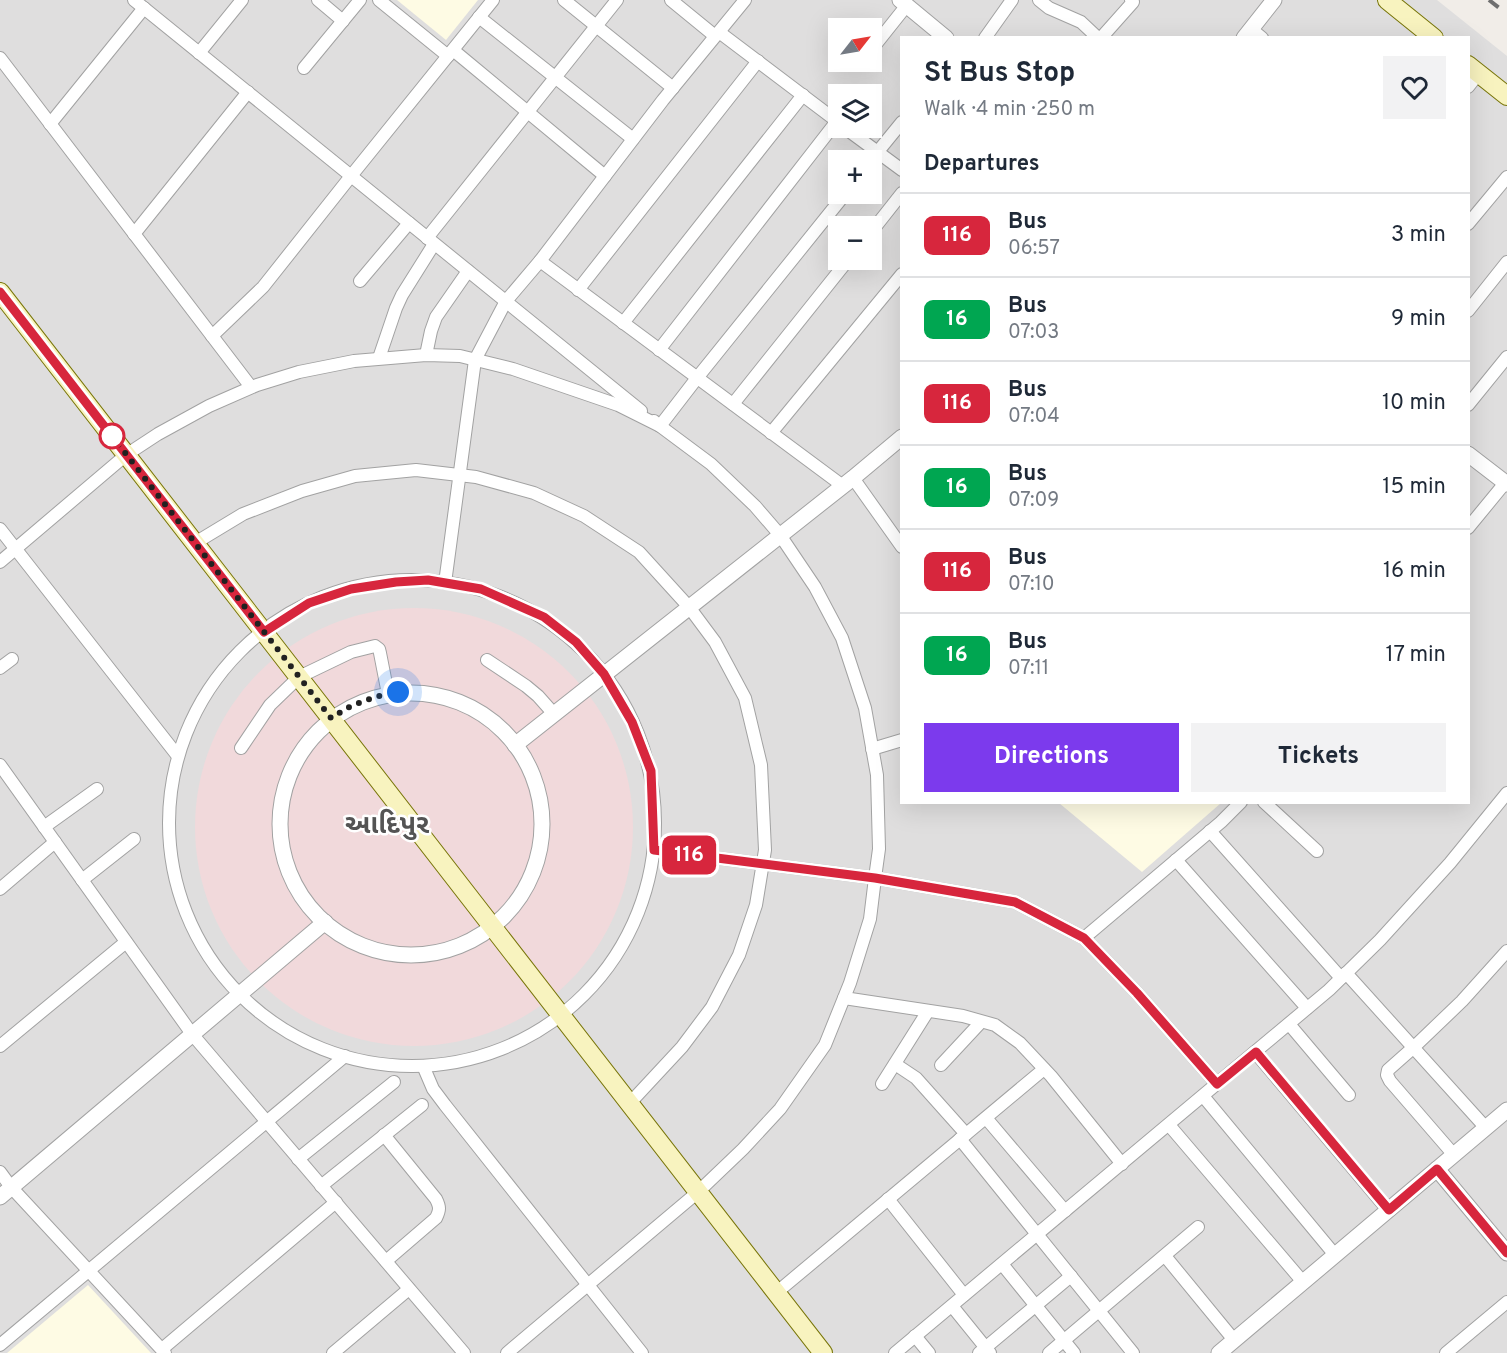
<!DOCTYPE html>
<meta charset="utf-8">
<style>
body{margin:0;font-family:Overpass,"Noto Sans Gujarati",sans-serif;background:#f2f2f3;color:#1f2937;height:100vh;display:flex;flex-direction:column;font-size:22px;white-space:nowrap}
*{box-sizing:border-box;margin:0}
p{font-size:20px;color:#747a83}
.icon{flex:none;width:33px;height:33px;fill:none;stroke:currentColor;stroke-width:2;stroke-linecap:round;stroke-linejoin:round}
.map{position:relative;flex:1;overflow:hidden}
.sheet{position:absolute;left:900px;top:36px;width:570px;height:768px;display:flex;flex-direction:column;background:#fff;border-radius:0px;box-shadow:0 6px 24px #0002}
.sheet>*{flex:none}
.badge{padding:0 12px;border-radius:9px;font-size:21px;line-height:39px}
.needle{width:39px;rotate:59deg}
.tools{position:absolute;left:828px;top:18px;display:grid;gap:12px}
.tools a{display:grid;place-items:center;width:54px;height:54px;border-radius:0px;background:#fff;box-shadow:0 6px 24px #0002;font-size:30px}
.you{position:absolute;width:30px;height:30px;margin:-15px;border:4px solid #fff;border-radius:50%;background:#1a73e8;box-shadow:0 0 0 9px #1a73e833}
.map>.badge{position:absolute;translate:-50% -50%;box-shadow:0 0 0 3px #fff}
h2{padding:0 24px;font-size:22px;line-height:54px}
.round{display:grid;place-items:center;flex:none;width:63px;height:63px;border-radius:0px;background:#f2f2f3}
.overview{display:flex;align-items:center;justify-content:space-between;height:102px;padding:0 24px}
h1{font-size:28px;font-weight:700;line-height:45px}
.action{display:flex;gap:12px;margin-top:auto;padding:12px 24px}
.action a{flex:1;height:69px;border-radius:0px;background:#7c3aed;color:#fff;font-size:24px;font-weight:700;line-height:69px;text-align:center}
.action a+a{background:#f2f2f3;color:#1f2937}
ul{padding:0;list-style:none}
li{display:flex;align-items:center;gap:18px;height:84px;padding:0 24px;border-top:2px solid #e0e1e3}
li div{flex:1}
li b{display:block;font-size:22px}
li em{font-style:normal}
li .badge{min-width:66px;font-weight:700;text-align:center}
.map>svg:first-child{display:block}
.residential{fill:#dfdede;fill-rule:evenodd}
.commercial{fill:#f1d9db}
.education{fill:#fefbe4}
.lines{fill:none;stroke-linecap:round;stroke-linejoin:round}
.minor-casing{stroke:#a2a2a2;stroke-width:14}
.tertiary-casing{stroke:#a2a2a2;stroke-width:17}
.secondary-casing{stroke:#787508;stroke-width:20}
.minor{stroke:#fff;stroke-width:12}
.tertiary{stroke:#fff;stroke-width:15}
.secondary{stroke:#f8f3bf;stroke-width:18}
.rail{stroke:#6f6f6f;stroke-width:4;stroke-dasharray:12 12;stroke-linecap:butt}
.line-casing{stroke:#fff;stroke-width:14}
.line{stroke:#d7263d;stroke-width:9}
.walk{stroke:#212121;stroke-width:6;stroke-dasharray:0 10.8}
.stop-dot{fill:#fff;stroke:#d7263d;stroke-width:3}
.labels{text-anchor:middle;stroke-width:5;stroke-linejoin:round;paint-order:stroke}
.district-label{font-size:27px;font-weight:bold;fill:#545454;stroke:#fff}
</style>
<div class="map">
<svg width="1507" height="1353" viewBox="0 0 1507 1353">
<rect width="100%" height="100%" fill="#f1ede8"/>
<path class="residential" d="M0,0H1437L1507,56V1353H0ZM838,28H872V62H838ZM902,38H1468V802H902ZM838,94H872V128H838ZM838,160H872V194H838ZM838,226H872V260H838Z"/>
<circle class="commercial" cx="414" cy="827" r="219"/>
<g class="education">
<polygon points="397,0 478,0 446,40"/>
<polygon points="1059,803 1221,803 1142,872"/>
<polygon points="88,1285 151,1353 7,1353"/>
</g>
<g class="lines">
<g class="minor-casing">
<g id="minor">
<polyline points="134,0 641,411"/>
<polyline points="318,0 343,21"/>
<polyline points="379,0 448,56"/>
<polyline points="564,0 673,88"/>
<polyline points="671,0 715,36"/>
<polyline points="1039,0 1049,8 1081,22 1098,38"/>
<polyline points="479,17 633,139"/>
<polyline points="1251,29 1262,38"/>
<polyline points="719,32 838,122"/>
<polyline points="985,38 1012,0"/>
<polyline points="1101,38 1133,2 1131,0"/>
<polyline points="872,49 907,5"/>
<polyline points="453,50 605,176"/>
<polyline points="199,53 242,0"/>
<polyline points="0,58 251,387"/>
<polyline points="304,68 360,0"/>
<polyline points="1468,87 1479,73"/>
<polyline points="50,124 144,8"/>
<polyline points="845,128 902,170"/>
<polyline points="871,160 902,122"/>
<polyline points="1468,224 1507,177"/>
<polyline points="872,231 902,193"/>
<polyline points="134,234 248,92"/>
<polyline points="427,238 617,0"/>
<polyline points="540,261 843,486"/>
<polyline points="360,281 409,223"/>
<polyline points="578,290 758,61"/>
<polyline points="1468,311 1507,262"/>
<polyline points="623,323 803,95"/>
<polyline points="212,336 263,287 351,176 493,0"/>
<polyline points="659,350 837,121"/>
<polyline points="426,355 431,331 436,317 468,271"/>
<polyline points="379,358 396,308 402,295 434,244"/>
<polyline points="733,404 848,260"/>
<polyline points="1468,405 1507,357"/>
<polyline points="654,421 660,426 697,378 845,194"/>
<polyline points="771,433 902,274"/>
<polyline points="853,478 902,547"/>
<polyline points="1468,528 1505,483"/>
<polyline points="0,529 177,755"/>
<polyline points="195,543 243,514 302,491 355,476 416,470 476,477 534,493 584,516 639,552 689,607 715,642 745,698 761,765 765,850 756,905 739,955 712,1007 682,1047 629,1104"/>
<polyline points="0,562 126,455 158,434 209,406 257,385 299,372 354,361 426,355 460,356 513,369 618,405 660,426 711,464 755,506 780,535 815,587 842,638 865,708 877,775 879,849 875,878 870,919 850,983 825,1045 780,1109 743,1149 698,1192 507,1353"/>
<circle cx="412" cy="823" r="243"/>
<polyline points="445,583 475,360 506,301 540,261 663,100 745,0"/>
<polyline points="487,660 526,686 538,696 554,714"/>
<polyline points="0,668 12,659"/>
<polyline points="241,748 270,705 299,677 351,652 375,646 379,649 380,653 388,694"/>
<polyline points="872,749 902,740"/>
<polyline points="0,765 192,1034 464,1353"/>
<polyline points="1264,802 1317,851"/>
<polyline points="44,827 97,789"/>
<polyline points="1210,831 1341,978"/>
<polyline points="654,850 875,878 1015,902 1084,938 1137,993 1217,1084"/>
<polyline points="1176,860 1307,1008"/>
<polyline points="82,880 134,839"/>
<polyline points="0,889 55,842"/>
<polyline points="1084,938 1221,822 1241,802"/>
<polyline points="1346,973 1486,1128"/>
<polyline points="844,998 963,1016 995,1025 1020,1043 1051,1076 1122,1164"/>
<polyline points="1289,1024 1349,1095"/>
<polyline points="0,1046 126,942"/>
<polyline points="1255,1052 1388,1210"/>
<polyline points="895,1064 916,1078 966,1134"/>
<polyline points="941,1065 981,1022"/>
<polyline points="424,1068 433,1089 445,1105 642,1353"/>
<polyline points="882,1084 928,1011"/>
<polyline points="1203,1096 1335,1255"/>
<polyline points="986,1118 1065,1211"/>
<polyline points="1169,1125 1303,1282"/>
<path d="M384,1135L436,1199C440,1207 440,1210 436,1218L386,1261"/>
<polyline points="960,1139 1133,1353"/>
<polyline points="1454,1155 1390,1081 1387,1075 1388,1070 1414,1047 1462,1001 1507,951"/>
<polyline points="298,1159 394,1082"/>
<polyline points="0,1172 11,1187 165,1353"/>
<polyline points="321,1186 422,1105"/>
<polyline points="888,1199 964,1295"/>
<polyline points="1165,1256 1234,1340"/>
<polyline points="1002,1264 1074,1353"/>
<polyline points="776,1293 1044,1069"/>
<polyline points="952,1306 990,1353"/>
<polyline points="915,1336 929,1353"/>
<polyline points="0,1345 345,1056"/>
<polyline points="162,1349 336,1202"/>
<polyline points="333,1353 409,1289"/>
<polyline points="895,1353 1329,990 1380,940 1450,863 1507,793"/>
<polyline points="979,1353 1071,1276"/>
<polyline points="1049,1353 1198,1227"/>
<polyline points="1446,1353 1507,1302"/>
</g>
</g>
<g class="tertiary-casing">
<g id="tertiary">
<polyline points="900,0 946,38"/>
<polyline points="1244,38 1274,0"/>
<polyline points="1468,454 1507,484"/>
<circle cx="411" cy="824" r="131"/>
<polyline points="515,745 853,478 902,437"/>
<polyline points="1437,1169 1507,1253"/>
<polyline points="0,1197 325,922"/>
<polyline points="1219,1353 1507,1110"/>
</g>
</g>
<g class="secondary-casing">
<g id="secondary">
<polyline points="1387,0 1434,38"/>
<polyline points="1468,65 1507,96"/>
<polyline points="0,292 823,1353"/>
</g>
</g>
<use href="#minor" class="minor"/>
<use href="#tertiary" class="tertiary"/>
<use href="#secondary" class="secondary"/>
<polyline class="rail" points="1489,0 1507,14"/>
</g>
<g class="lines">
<g class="line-casing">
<polyline id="line" points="0,292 264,632 309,603 351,589 396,582 428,580 481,589 544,617 576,642 604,674 632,722 651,771 654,850 875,878 1015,902 1084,938 1137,993 1217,1084 1256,1052 1389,1210 1437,1169 1507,1253"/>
</g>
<use href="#line" class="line"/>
<polyline class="walk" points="112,436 331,718 351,706 375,697 398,692"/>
</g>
<circle class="stop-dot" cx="112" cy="436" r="12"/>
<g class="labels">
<g class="district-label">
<text x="387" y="833">આદિપુર</text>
</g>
</g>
</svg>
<div class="tools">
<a><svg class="needle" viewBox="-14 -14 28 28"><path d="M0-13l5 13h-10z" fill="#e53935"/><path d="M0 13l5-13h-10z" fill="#747a83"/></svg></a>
<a><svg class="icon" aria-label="layers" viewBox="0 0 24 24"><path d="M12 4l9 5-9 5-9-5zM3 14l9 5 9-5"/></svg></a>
<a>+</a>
<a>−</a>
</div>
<div class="you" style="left:398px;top:692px"></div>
<b class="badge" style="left:689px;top:855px;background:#d7263d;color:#fff">116</b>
<section class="sheet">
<div class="overview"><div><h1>St Bus Stop</h1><p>Walk · 4 min · 250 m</p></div><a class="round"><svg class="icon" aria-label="heart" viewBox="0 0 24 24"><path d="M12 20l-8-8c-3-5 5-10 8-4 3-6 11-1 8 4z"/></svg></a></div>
<h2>Departures</h2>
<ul>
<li><span class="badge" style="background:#d7263d;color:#fff">116</span><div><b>Bus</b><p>06:57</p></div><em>3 min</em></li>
<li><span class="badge" style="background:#00a651;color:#fff">16</span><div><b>Bus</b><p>07:03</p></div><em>9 min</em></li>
<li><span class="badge" style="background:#d7263d;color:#fff">116</span><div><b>Bus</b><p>07:04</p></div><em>10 min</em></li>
<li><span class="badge" style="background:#00a651;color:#fff">16</span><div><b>Bus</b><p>07:09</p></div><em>15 min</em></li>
<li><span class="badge" style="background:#d7263d;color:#fff">116</span><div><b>Bus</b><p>07:10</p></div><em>16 min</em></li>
<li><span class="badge" style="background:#00a651;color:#fff">16</span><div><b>Bus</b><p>07:11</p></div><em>17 min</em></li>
</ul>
<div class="action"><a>Directions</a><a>Tickets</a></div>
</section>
</div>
